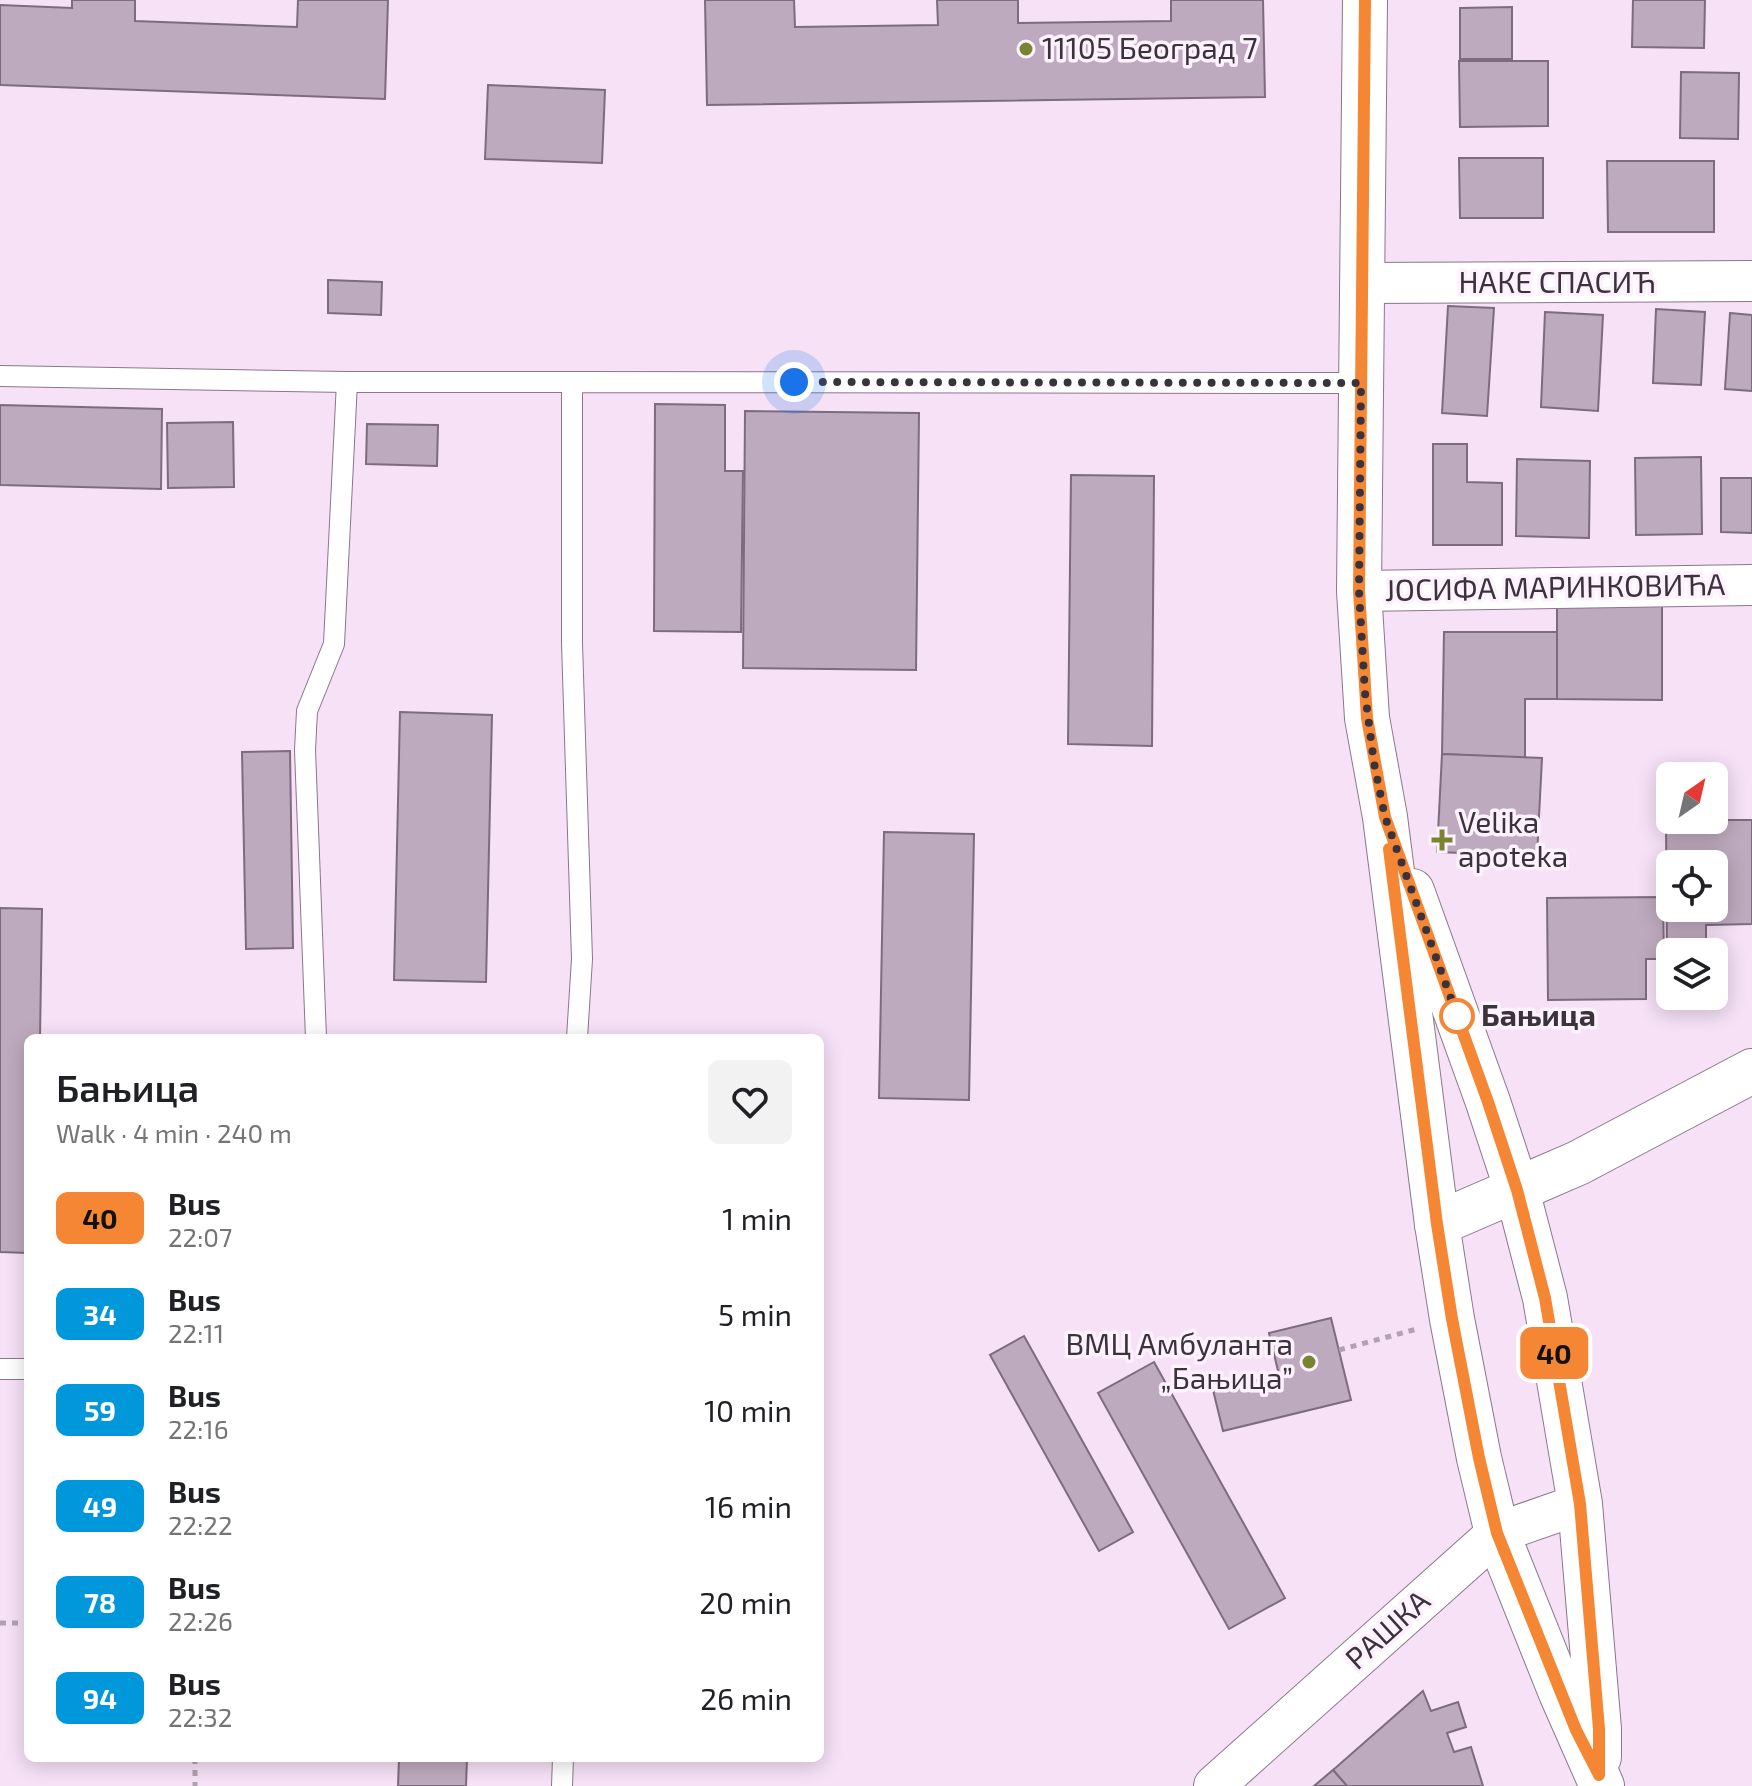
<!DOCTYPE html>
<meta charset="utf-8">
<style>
body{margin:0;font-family:"Exo 2",sans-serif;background:#f2f2f2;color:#202124;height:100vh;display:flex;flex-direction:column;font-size:30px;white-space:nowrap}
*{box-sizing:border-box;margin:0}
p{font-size:26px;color:#757577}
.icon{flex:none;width:44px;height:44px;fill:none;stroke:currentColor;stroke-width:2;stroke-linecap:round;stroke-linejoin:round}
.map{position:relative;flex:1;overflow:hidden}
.drawer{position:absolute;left:24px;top:1034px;width:800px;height:728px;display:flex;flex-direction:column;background:#fff;border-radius:12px;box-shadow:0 4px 20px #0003}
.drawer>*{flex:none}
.badge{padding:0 16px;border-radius:12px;font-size:28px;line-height:52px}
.needle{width:52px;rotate:34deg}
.controls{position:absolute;left:1656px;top:762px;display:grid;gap:16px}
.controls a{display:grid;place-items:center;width:72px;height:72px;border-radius:12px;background:#fff;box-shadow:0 4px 20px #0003;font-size:40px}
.you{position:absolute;width:40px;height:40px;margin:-20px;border:6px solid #fff;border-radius:50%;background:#1a73e8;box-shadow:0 0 0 12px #1a73e833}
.map>.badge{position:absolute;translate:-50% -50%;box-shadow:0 0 0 4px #fff}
.round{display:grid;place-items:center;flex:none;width:84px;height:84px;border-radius:12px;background:#f2f2f2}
.overview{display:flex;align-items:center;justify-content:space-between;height:136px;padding:0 32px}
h1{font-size:38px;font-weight:600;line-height:60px}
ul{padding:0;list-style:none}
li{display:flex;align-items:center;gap:24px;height:96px;padding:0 32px}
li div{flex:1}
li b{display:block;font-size:30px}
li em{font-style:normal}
li .badge{min-width:88px;font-weight:700;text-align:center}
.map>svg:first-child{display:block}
.building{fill:#beaabe;stroke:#7d6b7e;stroke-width:2;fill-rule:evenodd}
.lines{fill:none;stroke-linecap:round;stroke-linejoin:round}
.service-casing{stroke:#8a778a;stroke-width:22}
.minor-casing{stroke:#8a778a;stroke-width:42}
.tertiary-casing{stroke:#8a778a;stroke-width:46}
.secondary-casing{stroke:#8a778a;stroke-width:46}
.path{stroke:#b1a1b1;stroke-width:5;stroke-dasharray:6 6;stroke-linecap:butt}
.service{stroke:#fff;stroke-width:20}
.minor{stroke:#fff;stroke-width:40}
.tertiary{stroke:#fff;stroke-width:44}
.secondary{stroke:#fff;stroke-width:44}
.line-casing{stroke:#fff;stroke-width:18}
.line{stroke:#f58634;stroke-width:12}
.walk{stroke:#3b333b;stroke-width:8;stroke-dasharray:0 14.4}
.poi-dot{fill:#7a832f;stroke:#fef1fe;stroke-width:3}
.stop-dot{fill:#fff;stroke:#f58634;stroke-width:4}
.labels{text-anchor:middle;stroke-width:7;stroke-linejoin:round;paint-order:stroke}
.poi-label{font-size:30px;fill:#3b333b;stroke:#fef1fe;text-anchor:start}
.street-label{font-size:30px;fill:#3b333b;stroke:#fef1fe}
.stop-label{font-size:30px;font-weight:bold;fill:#3b333b;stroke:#fef1fe;text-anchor:start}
</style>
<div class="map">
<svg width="1752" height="1786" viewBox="0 0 1752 1786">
<rect width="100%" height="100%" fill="#f6e1f6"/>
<g class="building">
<polygon points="72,0 135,0 135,21 297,27 298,0 388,0 385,99 0,85 0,5 72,8"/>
<polygon points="705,0 794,0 795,27 938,25 937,0 1018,0 1018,23 1171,21 1171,0 1263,0 1265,97 707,105"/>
<polygon points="1633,0 1705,0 1704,48 1632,47"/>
<polygon points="1512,7 1512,59 1460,59 1460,8"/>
<polygon points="1459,61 1548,61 1548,126 1460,127"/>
<polygon points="1681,72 1739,73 1738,139 1680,138"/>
<polygon points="488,85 605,90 602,163 485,159"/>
<polygon points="1459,158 1543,158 1543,218 1460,218"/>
<polygon points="1607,161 1714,161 1714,232 1608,232"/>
<polygon points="328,280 382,282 381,315 328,313"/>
<polygon points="1448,306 1494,308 1487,416 1442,413"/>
<polygon points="1656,309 1705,312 1701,385 1653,383"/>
<polygon points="1545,312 1603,315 1598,411 1541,407"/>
<polygon points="1730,313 1752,315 1752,391 1725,389"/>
<polygon points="655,404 725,405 725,471 743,471 741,632 654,631"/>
<polygon points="0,405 162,409 161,489 0,485"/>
<polygon points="745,411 919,413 916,670 743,668"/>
<polygon points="233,422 234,487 168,488 167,423"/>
<polygon points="367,424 438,425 437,466 366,464"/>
<polygon points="1433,444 1467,444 1467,482 1502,483 1502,545 1433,545"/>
<polygon points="1701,457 1702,534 1636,535 1635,458"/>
<polygon points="1517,459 1590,461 1589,538 1516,536"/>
<polygon points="1071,475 1154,476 1152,746 1068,744"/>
<polygon points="1721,478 1752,478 1752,533 1721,532"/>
<polygon points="1557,604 1662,604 1662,700 1557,699"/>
<polygon points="1444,632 1557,632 1557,699 1525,699 1525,758 1442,754"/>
<polygon points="400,712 492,715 486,982 394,980"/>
<polygon points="290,751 293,948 246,949 242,752"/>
<polygon points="1442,754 1542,758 1537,856 1437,852"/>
<path d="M1666,820H1752V924L1706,925V952H1670V958H1667ZM1670,864H1714V908H1670Z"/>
<polygon points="884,832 974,834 969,1100 879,1098"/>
<polygon points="1663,897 1664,959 1646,959 1646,999 1548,1000 1547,898"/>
<polygon points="0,908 42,909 40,1038 28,1038 28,1253 0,1252"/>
<polygon points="1331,1318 1351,1400 1223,1431 1213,1390 1279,1375 1269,1333"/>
<polygon points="1024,1336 1133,1532 1099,1551 990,1355"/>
<polygon points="1154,1362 1285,1598 1229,1629 1098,1393"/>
<polygon points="1423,1691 1431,1711 1458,1702 1466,1727 1447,1733 1454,1752 1471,1747 1483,1786 1347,1786 1333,1770"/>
<polygon points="399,1758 467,1758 466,1786 398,1786"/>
<polygon points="1333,1770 1347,1786 1314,1786"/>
</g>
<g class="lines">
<g class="service-casing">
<g id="service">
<polyline points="0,376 347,382"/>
<polyline points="316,1038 305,750 307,711 334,644 347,382 572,382"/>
<polyline points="577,1038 582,959 572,643 572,382 1361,383"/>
<polyline points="0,1369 28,1369"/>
<polyline points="562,1786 563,1758"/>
</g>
</g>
<g class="minor-casing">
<g id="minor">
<polyline points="1363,283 1752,281"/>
<polyline points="1359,591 1752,585"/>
<polyline points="1214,1786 1497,1533 1580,1504"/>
</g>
</g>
<g class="tertiary-casing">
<polyline id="tertiary" points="1437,1224 1578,1163 1752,1071"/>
</g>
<g class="secondary-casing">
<g id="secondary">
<polyline points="1365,0 1359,591 1367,718 1385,817 1437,1224 1452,1319 1479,1458 1497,1533 1561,1693 1602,1786"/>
<polyline points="1412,891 1488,1102 1517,1190 1545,1298 1580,1504 1599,1729 1599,1757"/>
</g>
</g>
<g class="path">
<polyline points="1339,1350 1417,1329"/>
<polyline points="0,1623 28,1623"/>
<polyline points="195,1758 195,1786"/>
</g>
<use href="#service" class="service"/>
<use href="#minor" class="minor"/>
<use href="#tertiary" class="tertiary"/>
<use href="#secondary" class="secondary"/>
</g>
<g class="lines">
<g class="line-casing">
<polyline id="line" points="1365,0 1359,591 1367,718 1385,817 1488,1102 1517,1190 1545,1298 1580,1504 1599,1729 1599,1775 1576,1730 1497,1533 1479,1458 1452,1319 1437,1224 1389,849"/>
</g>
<use href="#line" class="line"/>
<polyline class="walk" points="794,382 1361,383 1359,591 1365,693 1374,763 1385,817 1461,1026 1457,1016"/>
</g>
<g class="poi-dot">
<circle cx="1026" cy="49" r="8"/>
<path d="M1438 828h8v8h8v8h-8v8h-8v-8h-8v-8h8z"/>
<circle cx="1309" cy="1362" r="8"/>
</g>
<circle class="stop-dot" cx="1457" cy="1016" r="16"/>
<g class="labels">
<g class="poi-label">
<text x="1042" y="59">11105 Београд 7</text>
<text x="1458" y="833">Velika<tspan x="1458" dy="34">apoteka</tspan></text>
<text x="1293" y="1355" text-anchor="end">ВМЦ Амбуланта<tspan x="1293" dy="34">„Бањица”</tspan></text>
</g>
<g class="street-label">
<text x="1557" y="293">НАКЕ СПАСИЋ</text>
<text transform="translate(1555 588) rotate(-1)" y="10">ЈОСИФА МАРИНКОВИЋА</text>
<text transform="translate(1388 1630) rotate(-42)" y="10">РАШКА</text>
</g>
<g class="stop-label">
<text x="1481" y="1026">Бањица</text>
</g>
</g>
</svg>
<div class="controls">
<a><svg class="needle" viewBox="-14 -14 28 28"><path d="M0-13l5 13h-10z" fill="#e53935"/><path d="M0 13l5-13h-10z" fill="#757577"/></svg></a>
<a><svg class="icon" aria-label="locate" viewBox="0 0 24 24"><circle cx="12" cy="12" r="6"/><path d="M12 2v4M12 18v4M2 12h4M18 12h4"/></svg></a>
<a><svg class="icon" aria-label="layers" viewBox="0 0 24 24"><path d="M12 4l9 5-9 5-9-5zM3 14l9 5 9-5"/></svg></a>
</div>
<div class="you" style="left:794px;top:382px"></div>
<b class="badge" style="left:1554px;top:1353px;background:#f58634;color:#111">40</b>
<section class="drawer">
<div class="overview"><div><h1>Бањица</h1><p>Walk · 4 min · 240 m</p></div><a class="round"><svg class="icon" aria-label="heart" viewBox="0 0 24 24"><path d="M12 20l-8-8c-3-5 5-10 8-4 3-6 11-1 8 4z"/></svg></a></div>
<ul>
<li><span class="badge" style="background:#f58634;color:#111">40</span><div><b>Bus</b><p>22:07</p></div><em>1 min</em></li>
<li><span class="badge" style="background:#0098da;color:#fff">34</span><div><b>Bus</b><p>22:11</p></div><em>5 min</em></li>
<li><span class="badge" style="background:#0098da;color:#fff">59</span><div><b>Bus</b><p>22:16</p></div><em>10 min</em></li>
<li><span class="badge" style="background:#0098da;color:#fff">49</span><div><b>Bus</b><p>22:22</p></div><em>16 min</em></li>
<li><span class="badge" style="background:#0098da;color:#fff">78</span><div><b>Bus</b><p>22:26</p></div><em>20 min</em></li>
<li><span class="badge" style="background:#0098da;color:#fff">94</span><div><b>Bus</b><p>22:32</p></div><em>26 min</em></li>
</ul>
</section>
</div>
